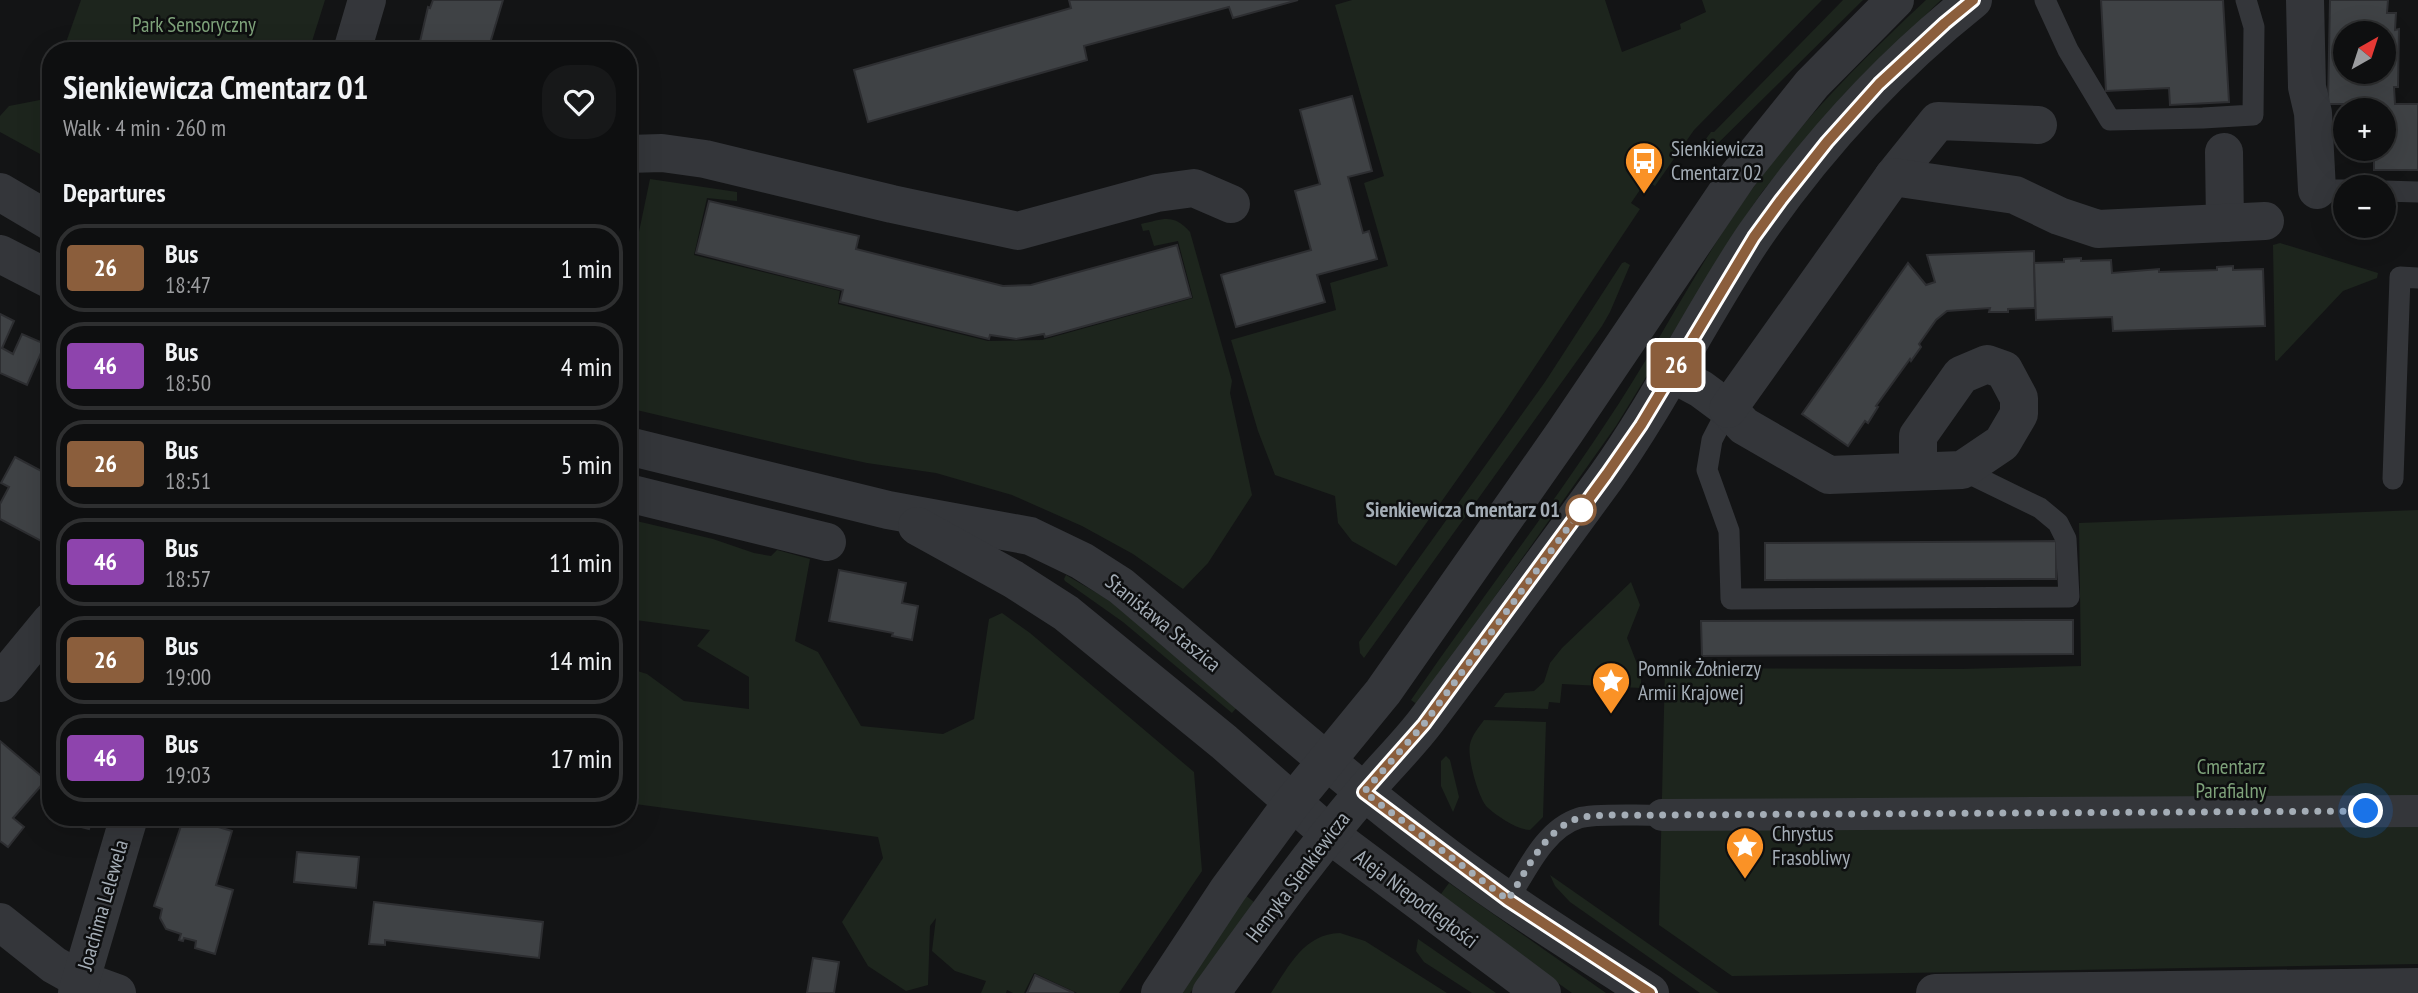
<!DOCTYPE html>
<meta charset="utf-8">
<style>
body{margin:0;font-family:"PT Sans Narrow",sans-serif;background:#171819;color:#f1f3f6;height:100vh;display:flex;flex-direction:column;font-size:26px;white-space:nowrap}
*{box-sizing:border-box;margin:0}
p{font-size:23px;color:#9b9c9f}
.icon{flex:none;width:38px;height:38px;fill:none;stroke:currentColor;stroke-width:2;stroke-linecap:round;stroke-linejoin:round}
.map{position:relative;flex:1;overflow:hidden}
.sheet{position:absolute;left:42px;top:42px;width:595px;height:784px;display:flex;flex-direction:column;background:#0e0f10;border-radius:28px;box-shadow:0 7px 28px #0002,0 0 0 2px #2e2f30}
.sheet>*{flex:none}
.badge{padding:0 14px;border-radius:5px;font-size:24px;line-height:46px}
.needle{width:46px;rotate:39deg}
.tools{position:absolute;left:2333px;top:21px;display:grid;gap:14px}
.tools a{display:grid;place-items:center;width:63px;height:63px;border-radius:50%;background:#0e0f10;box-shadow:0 7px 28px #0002,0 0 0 2px #2e2f30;font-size:35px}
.you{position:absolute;width:35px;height:35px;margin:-18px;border:5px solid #fff;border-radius:50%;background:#1a73e8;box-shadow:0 0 0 10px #1a73e833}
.map>.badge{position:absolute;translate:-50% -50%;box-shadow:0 0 0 4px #fff}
h2{padding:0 21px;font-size:26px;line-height:63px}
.round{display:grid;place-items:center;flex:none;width:74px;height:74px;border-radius:28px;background:#171819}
.overview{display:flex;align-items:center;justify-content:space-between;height:119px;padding:0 21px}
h1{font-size:33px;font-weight:800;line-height:52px}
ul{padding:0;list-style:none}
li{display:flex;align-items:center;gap:21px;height:88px;margin:0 14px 10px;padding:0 7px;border:4px solid #2e2f30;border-radius:28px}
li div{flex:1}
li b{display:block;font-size:26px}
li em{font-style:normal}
li .badge{min-width:77px;font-weight:700;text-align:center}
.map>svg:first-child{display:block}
.green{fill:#1d251d}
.building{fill:#3f4245;stroke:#2d2e31;stroke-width:2;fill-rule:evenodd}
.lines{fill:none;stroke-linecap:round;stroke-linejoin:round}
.service{stroke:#34363a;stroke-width:21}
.pedestrian{stroke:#34363a;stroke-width:32}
.minor{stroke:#34363a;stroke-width:38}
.tertiary{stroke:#34363a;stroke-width:38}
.line-casing{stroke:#fff;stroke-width:16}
.line{stroke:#8b5e3c;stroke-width:10}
.walk{stroke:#a4adb6;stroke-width:7;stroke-dasharray:0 12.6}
.stop-dot{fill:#fff;stroke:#8b5e3c;stroke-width:3.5}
.labels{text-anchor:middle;stroke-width:5;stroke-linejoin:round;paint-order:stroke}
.park-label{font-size:21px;fill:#7ea27a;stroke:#0e0f10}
.poi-label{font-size:21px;fill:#a4adb6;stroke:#0e0f10;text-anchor:start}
.stop-label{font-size:21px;font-weight:bold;fill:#a4adb6;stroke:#0e0f10;text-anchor:end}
.street-label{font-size:21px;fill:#a4adb6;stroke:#0e0f10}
</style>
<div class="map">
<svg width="2418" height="993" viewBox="0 0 2418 993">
<rect width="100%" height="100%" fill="#131415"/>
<g class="green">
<polygon points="81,0 325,0 309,51 63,51"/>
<polygon points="1352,0 1605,0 1622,52 1681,29 1680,24 1706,12 1702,0 1822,0 1694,130 1655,186 1646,181 1631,203 1640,209 1504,413 1396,566 1352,541 1338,523 1335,496 1275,475 1258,431 1231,340 1336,310 1330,283 1388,266 1364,183 1384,176 1335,5"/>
<polygon points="1843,0 1863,0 1706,155 1700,151 1700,147 1711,132 1714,132"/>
<path d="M1926,0H1941L1844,94L1762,192L1733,235L1616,426L1418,705L1411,700C1475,607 1544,517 1606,423C1660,343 1702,255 1761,177C1810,112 1867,55 1926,0Z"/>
<polygon points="51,84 51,160 0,132 0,116 9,106 45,99"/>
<path d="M650,179L737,192V201L707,198L694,255L840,291L838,304L988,341L1042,340L1193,298L1178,241L1154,246L1149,230L1143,231L1141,224C1164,219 1173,213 1190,232L1232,381L1230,393L1252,495L1208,563L1183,589L1133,554L1082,526L1012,495L936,473L867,463L798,448L628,408V270H631Z"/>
<polygon points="2280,243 2378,273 2377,278 2343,291 2277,361 2275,360 2273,245"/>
<polygon points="1625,262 1630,265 1610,312 1602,326 1364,658 1360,653 1359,642 1545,382 1622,263"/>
<polygon points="2418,510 2418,964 1732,976 1659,925 1665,668 1961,669 2081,666 2079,523"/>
<polygon points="628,519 713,539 754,553 771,556 777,550 810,559 795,641 818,652 861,726 943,734 974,719 989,619 1002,613 1030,633 1194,772 1202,871 1119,993 1077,993 1034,973 1024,993 1013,993 1007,990 1006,993 981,993 986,981 955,971 932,951 936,918 930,926 928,985 906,991 868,966 842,922 883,858 878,837 628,803 628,668 647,674 684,701 749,709 749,677 697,646 710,630 628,619"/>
<polygon points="1066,575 1114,603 1238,706 1232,713 1123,622 1065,581 1064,579"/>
<polygon points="1631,582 1640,605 1627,638 1641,674 1641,688 1562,684 1560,703 1549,702 1548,709 1494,707 1505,693 1534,691 1544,682 1550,663 1562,648"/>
<path d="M1484,720L1546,722L1543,817L1530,830C1517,830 1497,816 1487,807C1478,797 1467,757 1470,744C1472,735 1479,727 1484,720Z"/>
<polygon points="1446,756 1450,760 1459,797 1453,812 1441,786 1441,761"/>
<polygon points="1550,875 1719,993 1700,993 1570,902 1555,886"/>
<polygon points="1449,883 1606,993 1572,993 1438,898"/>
<polygon points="1240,891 1254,902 1190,993 1180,993"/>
<path d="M1340,933L1365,941L1447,993H1271C1289,966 1304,934 1340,933Z"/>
<polygon points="1418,939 1496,993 1472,993 1424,962 1416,951"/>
</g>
<g class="building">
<polygon points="433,0 503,0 488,50 415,51 417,45 419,46 428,7 430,8"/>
<polygon points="1069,0 1298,0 1233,18 1229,7 1084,46 1087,60 868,122 854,70 1071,8"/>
<polygon points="2101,0 2223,0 2229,102 2170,105 2169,88 2106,91"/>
<path d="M2330,0H2388L2387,13H2396L2395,30L2399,29L2398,87H2394L2395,104H2418V170H2374V149H2384V110H2350V104H2328ZM2345,33H2384V72H2345Z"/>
<polygon points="1352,96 1372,171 1348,177 1363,233 1369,231 1377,259 1317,275 1325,302 1236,327 1221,275 1311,250 1295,191 1320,184 1300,110"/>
<polygon points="709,201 859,236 856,249 1003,286 1031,285 1177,245 1191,297 1045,337 1044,334 1016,339 990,335 989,339 840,302 843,290 696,253"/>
<polygon points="2034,251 2035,308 2008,309 2008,312 1989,312 1990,308 1947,311 1936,320 1919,344 1921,347 1911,361 1910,359 1876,406 1878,407 1868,423 1865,421 1848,446 1802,414 1908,263 1926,285 1935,282 1927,255"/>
<polygon points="2081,258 2081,261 2111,260 2112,273 2159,269 2159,272 2217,270 2217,267 2233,266 2233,270 2263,269 2265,326 2113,331 2112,317 2036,320 2034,263 2064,262 2064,259"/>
<polygon points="0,314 14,321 2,348 13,354 22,334 45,344 27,385 0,373"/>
<polygon points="15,457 51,476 51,522 41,541 0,519 0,504 9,487 1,483"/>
<polygon points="2056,541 2056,579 1765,580 1765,543"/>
<polygon points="839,570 906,583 902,603 918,606 912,640 892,636 893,633 829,621"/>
<polygon points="2073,620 2073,654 1702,656 1701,621"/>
<polygon points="0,741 46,780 13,818 24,827 8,847 0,841"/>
<polygon points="68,817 92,817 89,829 66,823"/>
<polygon points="184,817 232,831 216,885 233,890 215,954 195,948 196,941 184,938 183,941 179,940 181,934 166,929 160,918 162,909 154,906"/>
<polygon points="297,852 359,857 356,888 294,882"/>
<polygon points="374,902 543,922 539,958 385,940 385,945 369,944"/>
<polygon points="813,958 839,962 834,993 807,993"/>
<polygon points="1035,975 1074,993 1027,993"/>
</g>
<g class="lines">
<g class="service">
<polyline points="2045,0 2068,50 2110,120 2203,118 2253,115 2254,27 2246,0"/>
<polyline points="2317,190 2345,190"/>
<polyline points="2384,191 2418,192"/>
<polyline points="1728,409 1712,440 1707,470 1729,531 1731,599 2069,597 2066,539 2058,523 2040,508 1962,470"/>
<polyline points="2393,479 2400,277 2418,278"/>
<path d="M1508,900C1526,872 1544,829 1579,818C1596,813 1642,816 1662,815"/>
</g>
<polyline class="pedestrian" points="1662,815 2418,811"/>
<g class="minor">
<polyline points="2305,0 2307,87 2313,113 2317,190"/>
<polyline points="352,51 367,0"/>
<polyline points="2224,152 2225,223"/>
<polyline points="628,154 662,153 705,159 892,204 1018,231 1157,193 1194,188 1231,204"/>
<polyline points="1893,177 1938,121 2038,125"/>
<polyline points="0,254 51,280"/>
<polyline points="1671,373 1701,389 1728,409 1744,426 1829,475 1962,470 2002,443 2019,414 2019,398 2004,370 1987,364 1961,375 1918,436 1918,471"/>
<polyline points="1728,409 1893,177 2015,195 2059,216 2098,229 2265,221"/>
<polyline points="628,493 827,542"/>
<polyline points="0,683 51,621"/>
<polyline points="0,922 54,965 81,980 117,993"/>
<polyline points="77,993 129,817"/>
<polyline points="1935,993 2418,987"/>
</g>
<g class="tertiary">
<polyline points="0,192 51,222"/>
<path d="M628,446L888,510L1030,536L1082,561L1121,586C1229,677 1335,772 1447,857C1512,906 1582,949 1650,993"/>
<polyline points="917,526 1013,579 1066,613 1224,742 1329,834 1542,993"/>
<polyline points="1160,993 1228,890 1292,803 1383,692 1565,432 1738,176 1812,84 1895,0"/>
<path d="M1211,993C1260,925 1309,856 1364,792C1384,768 1407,746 1426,721C1487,640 1547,558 1606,477C1661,400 1702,313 1755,235C1816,147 1889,67 1973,0"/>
</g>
</g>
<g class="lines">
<g class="line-casing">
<polyline id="line" points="1650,993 1508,900 1364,792 1424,724 1607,474 1641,425 1754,237 1781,200 1827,142 1879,84 1945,23 1973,0"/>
</g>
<use href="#line" class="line"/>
<path class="walk" d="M1581,510L1424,724L1364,792L1508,900C1526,872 1544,829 1579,818C1596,813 1642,816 1662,815L2366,811"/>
</g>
<defs>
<g id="bus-pin" transform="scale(2.0125)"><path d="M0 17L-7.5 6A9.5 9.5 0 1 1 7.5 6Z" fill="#fa9226" stroke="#0e0f10"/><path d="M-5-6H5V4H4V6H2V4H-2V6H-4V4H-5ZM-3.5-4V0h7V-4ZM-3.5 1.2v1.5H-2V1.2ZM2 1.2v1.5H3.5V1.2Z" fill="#fff"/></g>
<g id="sight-pin" transform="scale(2.0125)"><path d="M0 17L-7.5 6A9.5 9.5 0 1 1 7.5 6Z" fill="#fa9226" stroke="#0e0f10"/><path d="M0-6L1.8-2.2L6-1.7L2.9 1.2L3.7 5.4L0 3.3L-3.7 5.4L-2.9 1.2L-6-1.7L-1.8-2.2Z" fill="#fff"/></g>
</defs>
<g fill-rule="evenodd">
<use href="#bus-pin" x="1644" y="161"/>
<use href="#sight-pin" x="1611" y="681"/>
<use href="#sight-pin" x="1745" y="846"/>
</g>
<circle class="stop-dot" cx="1581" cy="510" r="14"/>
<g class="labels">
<g class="park-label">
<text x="194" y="32">Park Sensoryczny</text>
<text x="2231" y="774">Cmentarz<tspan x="2231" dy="24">Parafialny</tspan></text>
</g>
<g class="poi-label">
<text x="1671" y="156">Sienkiewicza<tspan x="1671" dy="24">Cmentarz 02</tspan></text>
<text x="1638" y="676">Pomnik Żołnierzy<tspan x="1638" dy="24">Armii Krajowej</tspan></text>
<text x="1772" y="841">Chrystus<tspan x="1772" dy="24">Frasobliwy</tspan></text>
</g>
<g class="stop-label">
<text x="1560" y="517">Sienkiewicza Cmentarz 01</text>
</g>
<g class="street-label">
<text transform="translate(1163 623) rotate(39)" y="7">Stanisława Staszica</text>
<text transform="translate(1298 877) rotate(-53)" y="7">Henryka Sienkiewicza</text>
<text transform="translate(1416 899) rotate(37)" y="7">Aleja Niepodległości</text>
<text transform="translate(103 905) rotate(-74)" y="7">Joachima Lelewela</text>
</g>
</g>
</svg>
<div class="tools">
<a><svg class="needle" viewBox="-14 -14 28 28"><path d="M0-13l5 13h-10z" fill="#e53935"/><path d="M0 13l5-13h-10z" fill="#9b9c9f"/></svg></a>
<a>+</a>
<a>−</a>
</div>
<div class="you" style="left:2366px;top:811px"></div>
<b class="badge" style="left:1676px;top:365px;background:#8b5e3c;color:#fff">26</b>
<section class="sheet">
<div class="overview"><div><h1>Sienkiewicza Cmentarz 01</h1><p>Walk · 4 min · 260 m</p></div><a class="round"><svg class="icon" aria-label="heart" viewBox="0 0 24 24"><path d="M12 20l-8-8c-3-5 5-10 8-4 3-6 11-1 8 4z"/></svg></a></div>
<h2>Departures</h2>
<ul>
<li><span class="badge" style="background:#8b5e3c;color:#fff">26</span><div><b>Bus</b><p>18:47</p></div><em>1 min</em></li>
<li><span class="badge" style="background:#8e44ad;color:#fff">46</span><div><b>Bus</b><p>18:50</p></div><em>4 min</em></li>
<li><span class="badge" style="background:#8b5e3c;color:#fff">26</span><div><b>Bus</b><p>18:51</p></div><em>5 min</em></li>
<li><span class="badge" style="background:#8e44ad;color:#fff">46</span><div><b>Bus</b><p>18:57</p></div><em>11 min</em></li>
<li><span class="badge" style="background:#8b5e3c;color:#fff">26</span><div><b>Bus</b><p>19:00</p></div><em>14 min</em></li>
<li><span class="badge" style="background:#8e44ad;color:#fff">46</span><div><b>Bus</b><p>19:03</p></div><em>17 min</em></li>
</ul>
</section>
</div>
